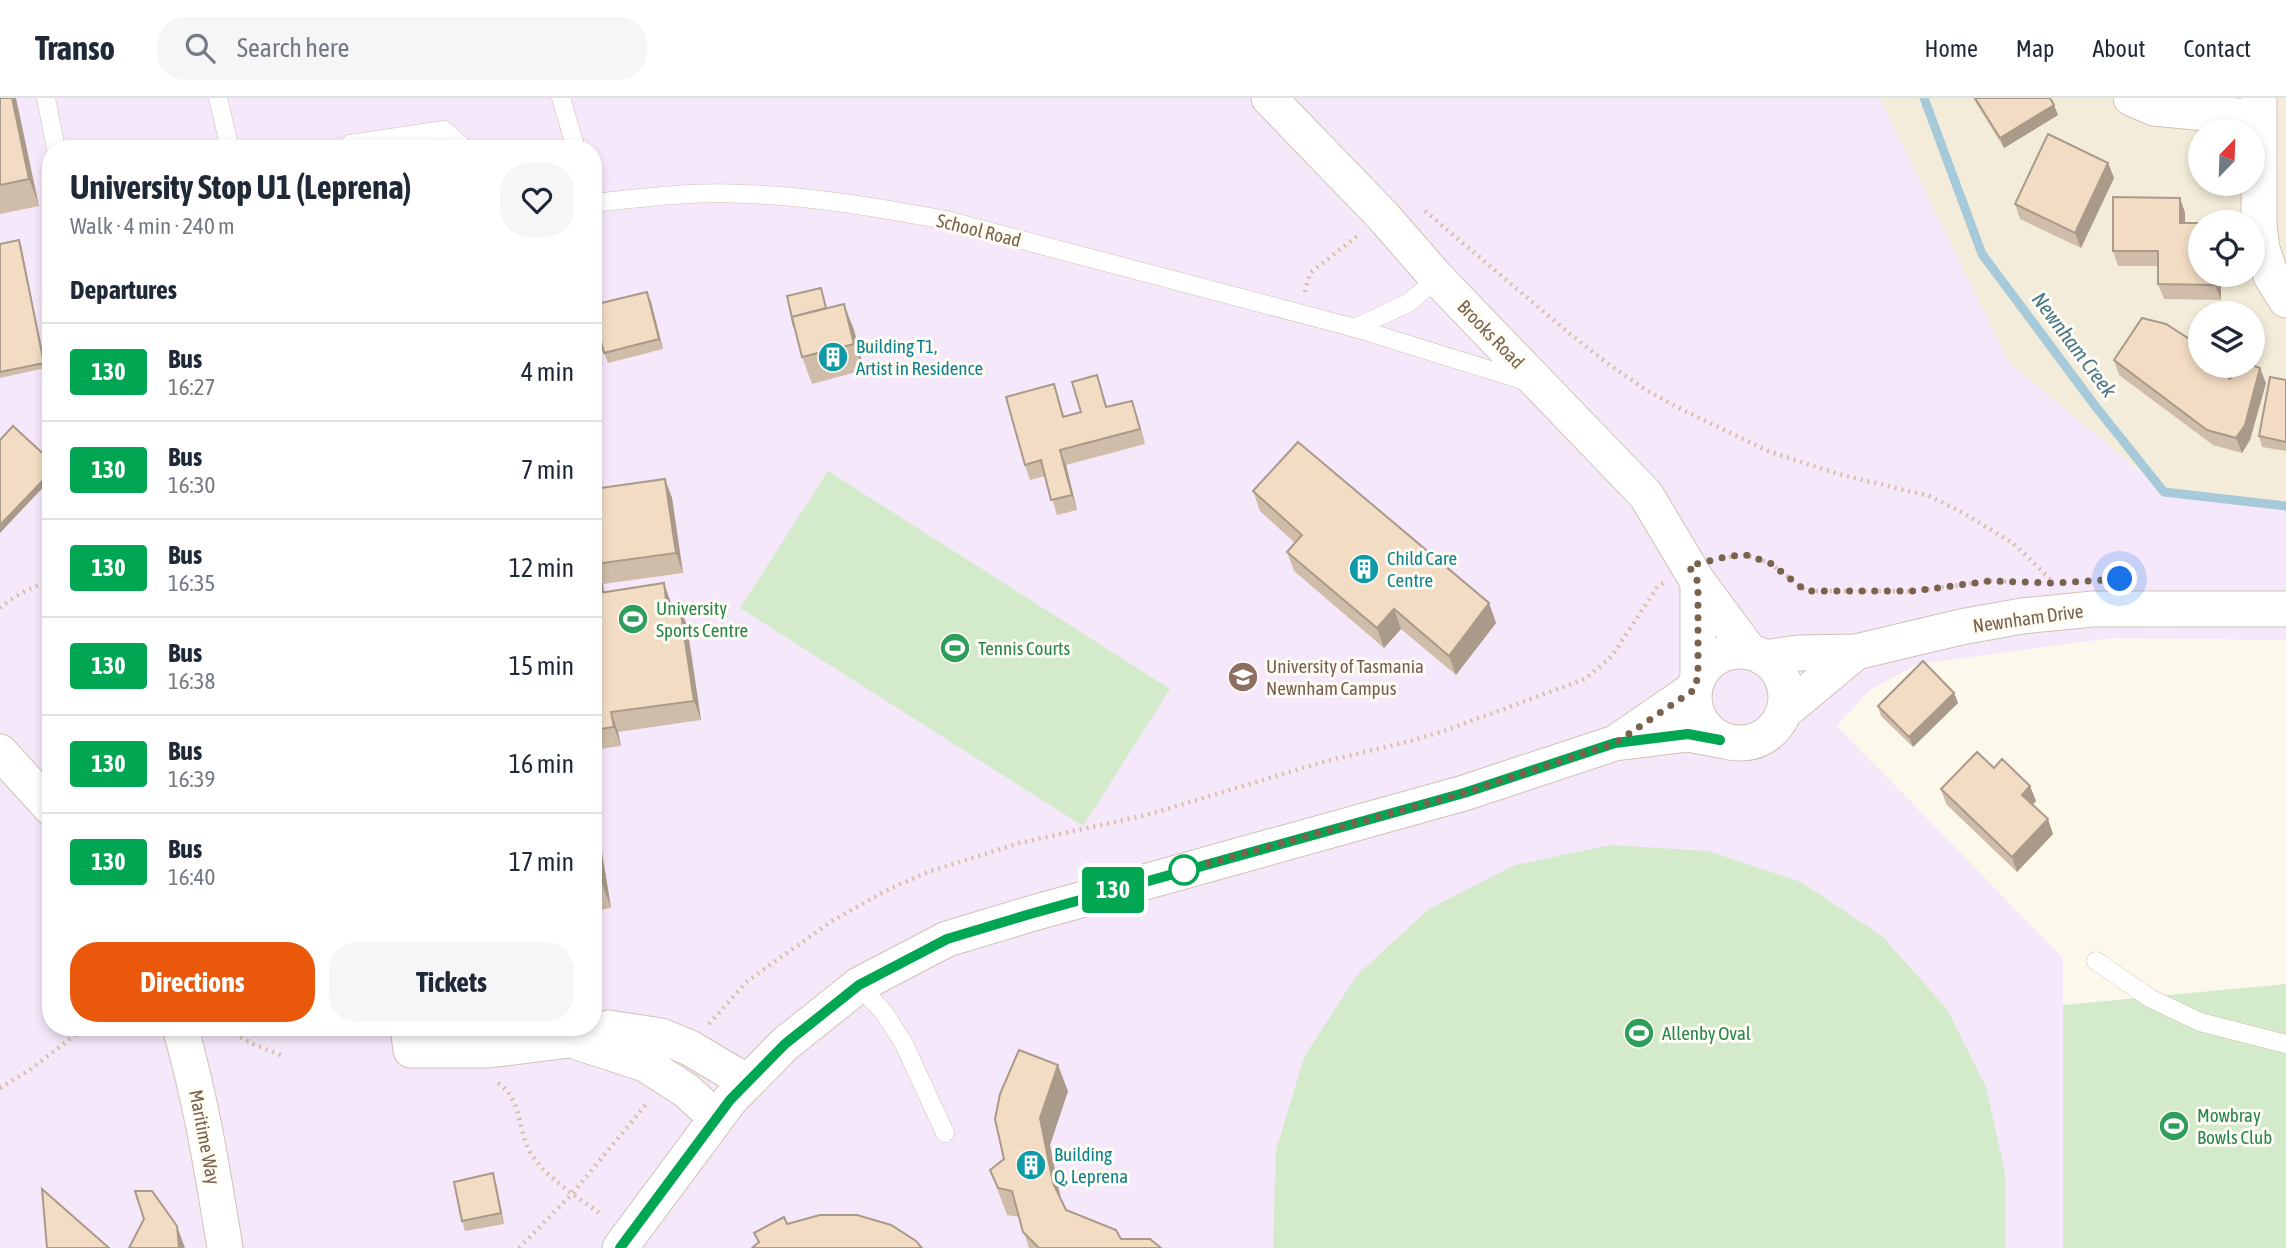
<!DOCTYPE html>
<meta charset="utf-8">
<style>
body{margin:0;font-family:"Asap Condensed",sans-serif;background:#f6f6f7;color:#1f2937;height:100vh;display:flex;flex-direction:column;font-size:26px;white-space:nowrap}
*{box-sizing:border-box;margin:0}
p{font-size:23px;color:#747a83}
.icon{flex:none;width:38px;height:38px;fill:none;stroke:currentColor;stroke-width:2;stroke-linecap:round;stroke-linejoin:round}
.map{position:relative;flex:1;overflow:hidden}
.sheet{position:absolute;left:42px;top:42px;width:560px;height:896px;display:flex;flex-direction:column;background:#fff;border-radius:28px;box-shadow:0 4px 10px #0003}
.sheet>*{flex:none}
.badge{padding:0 14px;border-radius:5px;font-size:24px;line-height:46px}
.needle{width:46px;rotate:23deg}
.fabs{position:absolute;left:2188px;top:21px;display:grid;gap:14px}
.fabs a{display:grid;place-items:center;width:77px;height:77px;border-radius:50%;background:#fff;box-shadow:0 4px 10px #0003;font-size:35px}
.you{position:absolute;width:35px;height:35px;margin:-18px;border:5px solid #fff;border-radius:50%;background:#1a73e8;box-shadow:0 0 0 10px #1a73e833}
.map>.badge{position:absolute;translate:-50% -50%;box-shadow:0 0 0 4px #fff}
h2{padding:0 28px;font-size:26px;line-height:63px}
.round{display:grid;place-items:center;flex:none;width:74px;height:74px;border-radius:28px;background:#f6f6f7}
.head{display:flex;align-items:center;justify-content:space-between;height:119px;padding:0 28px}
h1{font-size:33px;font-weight:700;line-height:52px}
.primary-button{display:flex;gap:14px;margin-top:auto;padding:14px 28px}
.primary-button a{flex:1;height:80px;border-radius:28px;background:#ea580c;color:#fff;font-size:28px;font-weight:700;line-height:80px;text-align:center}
.primary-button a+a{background:#f6f6f7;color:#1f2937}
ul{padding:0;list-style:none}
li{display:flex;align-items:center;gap:21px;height:98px;padding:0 28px;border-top:2px solid #e0e1e3}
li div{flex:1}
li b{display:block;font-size:26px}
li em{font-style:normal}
li .badge{min-width:77px;font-weight:700;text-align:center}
header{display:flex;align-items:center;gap:42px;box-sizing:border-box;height:98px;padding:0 35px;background:#fff;border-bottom:2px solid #e0e1e3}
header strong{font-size:33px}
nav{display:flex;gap:38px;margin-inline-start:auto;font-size:24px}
.search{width:490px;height:63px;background:#f6f6f7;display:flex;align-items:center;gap:18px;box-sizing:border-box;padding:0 24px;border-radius:28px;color:#747a83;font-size:26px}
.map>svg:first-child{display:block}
.residential{fill:#f4ecda;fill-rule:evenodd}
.education{fill:#f5e8fa;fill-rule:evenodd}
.green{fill:#d3ebca}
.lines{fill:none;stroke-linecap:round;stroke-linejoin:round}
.stream{stroke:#a6cad9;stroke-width:9}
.lane-casing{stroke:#d0c2b0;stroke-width:19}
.street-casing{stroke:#d0c2b0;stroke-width:37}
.path{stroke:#d8c0a6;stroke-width:4.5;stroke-dasharray:2 5;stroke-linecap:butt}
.lane{stroke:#fff;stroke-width:18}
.street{stroke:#fff;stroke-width:35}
.wall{fill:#d0bda9}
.shaded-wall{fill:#a99a89}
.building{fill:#f2dcc4;stroke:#a99a89;stroke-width:2}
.line-casing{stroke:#fff;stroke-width:16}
.line{stroke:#00a651;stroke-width:10}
.walk{stroke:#79634e;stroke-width:7;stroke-dasharray:0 12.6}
.stop-dot{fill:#fff;stroke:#00a651;stroke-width:3.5}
.labels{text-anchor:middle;stroke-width:6;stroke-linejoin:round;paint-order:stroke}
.street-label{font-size:19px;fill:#79634e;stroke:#fffcf3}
.culture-label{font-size:19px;fill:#0d838f;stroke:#fffcf3;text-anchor:start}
.leisure-label{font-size:19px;fill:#27864d;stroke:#fffcf3;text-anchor:start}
.education-label{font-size:19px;fill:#785e54;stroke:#fffcf3;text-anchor:start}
.water-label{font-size:21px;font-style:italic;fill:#47778b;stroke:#fffcf3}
</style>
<header>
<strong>Transo</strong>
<div class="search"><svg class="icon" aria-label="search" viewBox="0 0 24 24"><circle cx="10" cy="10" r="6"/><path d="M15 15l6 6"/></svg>Search here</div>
<nav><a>Home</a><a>Map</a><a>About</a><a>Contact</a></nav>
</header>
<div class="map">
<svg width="2286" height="1150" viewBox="0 0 2286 1150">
<rect width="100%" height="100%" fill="#fdf8ec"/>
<path class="residential" d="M1879,0H2286V405L2171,399L2009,264ZM2200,33H2252V86H2200ZM2200,124H2252V177H2200ZM2200,215H2252V268H2200Z"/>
<path class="education" d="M0,0H1879L2009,264L2170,399L2286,405V542L2112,540L1918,566L1870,592L1837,628L2063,860V1150H0ZM51,51H593V929H51Z"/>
<g class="green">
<polygon points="828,373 1170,591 1083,728 740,510"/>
<polygon points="1611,747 1708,753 1801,784 1882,838 1947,911 1986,989 2005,1075 2005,1150 1273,1150 1276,1052 1304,959 1357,877 1429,811 1515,767"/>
<polygon points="2286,886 2286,1150 2063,1150 2063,907"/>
</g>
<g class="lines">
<polyline class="stream" points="1924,0 1982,156 2096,309 2164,394 2286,408"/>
<g class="lane-casing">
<g id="lane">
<polyline points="46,0 56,51"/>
<polyline points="218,0 230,51"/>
<polyline points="561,0 576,51"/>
<polyline points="347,51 350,46 444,32 465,51"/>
<path d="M593,105C643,100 693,93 744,96C812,98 879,110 946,122L1355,230L1410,204L1437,180"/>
<polyline points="1355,230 1529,284"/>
<polyline points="2096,863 2150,900 2200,924 2286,946"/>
<polyline points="859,887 885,916 904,946 945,1035"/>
</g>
</g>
<g class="street-casing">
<g id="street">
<polyline points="1269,0 1383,118 1437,180 1646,397 1698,484 1750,554"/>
<polyline points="2131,0 2154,10 2258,20"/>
<polyline points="2259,0 2259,127 2262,151 2271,178 2286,202"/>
<polyline points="1698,484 1698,578"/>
<circle cx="1740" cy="599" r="46"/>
<polyline points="1764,560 1798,555 1856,554 1961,529 2022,518 2093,511 2286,511"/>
<polyline points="1784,614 1856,554"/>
<polyline points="1621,641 1694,591"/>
<polyline points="0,654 51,710"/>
<path d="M180,929C201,1001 213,1076 225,1150"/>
<polyline points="408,929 411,952 489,952 570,942 609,930 661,938 690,950 747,984"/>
<polyline points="577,944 645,966 687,993 716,1020"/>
<polyline points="620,1150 730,1002 785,946 859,887 947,841 1030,816 1464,695 1615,645 1688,636 1720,642"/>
</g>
</g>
<g class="path">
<polyline points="1425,113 1570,236 1611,268 1646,292 1683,312 1768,353 1838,376 1929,398 1958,412 2013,445 2050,481"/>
<polyline points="1305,194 1310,175 1357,138"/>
<polyline points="1722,460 1746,457 1770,465 1806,493 1914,493 1990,483 2016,484"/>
<path d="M0,510C12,499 34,487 51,484"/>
<polyline points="709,926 746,884 832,823 889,791 928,774 1019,745 1147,717 1326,663 1407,644 1441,634 1585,581 1612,558 1658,488 1663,485"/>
<polyline points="222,929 253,946 281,957"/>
<polyline points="235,937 239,929"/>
<path d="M498,985C524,1003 516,1032 532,1057C550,1084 579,1099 603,1118"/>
<polyline points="0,990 28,973 79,934 91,929"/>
<polyline points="519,1150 572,1096 648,1004"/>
</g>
<use href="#lane" class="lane"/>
<use href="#street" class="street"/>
</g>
<g class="wall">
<polygon points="0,0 39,108 0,116"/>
<polygon points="1973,0 2050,0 2058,17 2004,50"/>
<polygon points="2108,65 2114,80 2081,150 2020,121 2015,106"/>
<polygon points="2180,100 2185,115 2185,125 2198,125 2200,130 2200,177 2221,177 2221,202 2164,201 2158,186 2158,168 2118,168 2113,153"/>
<polygon points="0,146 21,147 45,270 0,280"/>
<polygon points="821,190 827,210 854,232 864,272 812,286 802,259 794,229"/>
<polygon points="647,194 651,204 663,251 608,265 604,255"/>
<polygon points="2114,262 2200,268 2226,268 2223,277 2230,281 2266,285 2250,342 2242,355 2213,347 2119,277"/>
<polygon points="1097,277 1107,309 1137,318 1145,346 1066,367 1077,412 1057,417 1045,378 1030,382 1025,367 1054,286 1064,318 1081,314"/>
<polygon points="2286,282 2286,353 2262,349 2259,338"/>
<polygon points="665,381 672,400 683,475 603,486 604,494 671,505 672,510 680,509 687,528 701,622 618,634 621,648 593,652 593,391"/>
<polygon points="1253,393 1489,505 1496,525 1456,577 1401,531 1384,550 1294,473 1287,454 1295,445 1260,413"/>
<polygon points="1954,595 1958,605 1913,649 1881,618 1878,608"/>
<polygon points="1994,670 2030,688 2036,703 2033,706 2053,736 2017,774 1946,706 1941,691"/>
<polygon points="593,730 602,755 611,810 593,813"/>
<polygon points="1068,993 1050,1047 1060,1100 1066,1112 1121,1141 1161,1150 1029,1150 1019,1119 1007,1117 990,1072 1004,1061"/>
<polygon points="493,1075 496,1086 504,1126 465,1133 462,1123"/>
</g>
<g class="shaded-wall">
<polygon points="12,0 16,0 39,108 29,81"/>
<polygon points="2054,7 2058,17 2004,50 2000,40"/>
<polygon points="2108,65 2114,80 2081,150 2075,135"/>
<polygon points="2180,100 2185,115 2185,140 2180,125"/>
<polygon points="2198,125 2200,130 2200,165 2198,159"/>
<polygon points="19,142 21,147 45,270 44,265"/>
<polygon points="2215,177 2221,177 2221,202 2215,187"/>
<polygon points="647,194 651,204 663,251 659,241"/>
<polygon points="844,206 854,232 864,272 854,246"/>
<polygon points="2216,268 2226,268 2221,287 2215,272"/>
<polygon points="2260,270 2266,285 2250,342 2242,355 2236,340"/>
<polygon points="1097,277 1102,292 1111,324 1106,309"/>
<polygon points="1054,286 1059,301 1068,334 1063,319"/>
<polygon points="1132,303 1137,318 1145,346 1140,331"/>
<polygon points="1060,352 1066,367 1077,412 1072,397"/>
<polygon points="51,374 51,381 0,435 0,427"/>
<polygon points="665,381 672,400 683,475 676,455"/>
<polygon points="595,466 603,486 606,514 599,495"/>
<polygon points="664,485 671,505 675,530 667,511"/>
<polygon points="1489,505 1496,525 1456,577 1449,558"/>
<polygon points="680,509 687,528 701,622 694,603"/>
<polygon points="1394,511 1401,531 1384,550 1377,530"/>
<polygon points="1954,595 1958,605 1913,649 1909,639"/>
<polygon points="611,614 618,634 621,648 614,629"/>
<polygon points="2030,688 2036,703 2028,712 2022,697"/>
<polygon points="2048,721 2053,736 2017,774 2012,759"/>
<polygon points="593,730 602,755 611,810 601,783"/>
<polygon points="1058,967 1068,993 1050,1047 1063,1111 1053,1085 1040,1020"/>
<polygon points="493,1075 496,1086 504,1126 501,1115"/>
<polygon points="177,1128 185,1150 179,1150"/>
</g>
<g class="building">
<polygon points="0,0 12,0 29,81 0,87"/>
<polygon points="1975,0 2050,0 2054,7 2000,40"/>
<polygon points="2048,36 2108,65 2075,135 2015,106"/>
<polygon points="2113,99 2180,100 2180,125 2198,125 2198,159 2200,159 2200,177 2215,177 2215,187 2158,186 2158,153 2113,153"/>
<polygon points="19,142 44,265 0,274 0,146"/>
<polygon points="821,190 826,210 792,219 794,229 787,198"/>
<polygon points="647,194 659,241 604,255 593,212 593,207"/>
<polygon points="844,206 854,246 802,259 792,219"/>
<polygon points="2142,220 2166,226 2191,242 2196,234 2200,235 2200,268 2216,268 2215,272 2230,281 2239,268 2252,267 2260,270 2245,327 2236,340 2207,332 2114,262"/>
<polygon points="1097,277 1106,309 1132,303 1140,331 1060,352 1072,397 1051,402 1041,362 1025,367 1006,299 1054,286 1063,319 1081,314 1072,284"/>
<polygon points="2270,279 2286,282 2286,344 2259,338"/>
<polygon points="13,328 51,363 51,374 0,427 0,342"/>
<polygon points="1298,344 1489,505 1449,558 1394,511 1377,530 1287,454 1302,437 1253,393"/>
<polygon points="665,381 676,455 595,466 599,495 664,485 667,511 680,509 694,603 611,614 614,629 593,632 593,391"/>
<polygon points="1923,563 1954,595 1909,639 1878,608"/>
<polygon points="1977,654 1994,670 2002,661 2030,688 2022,697 2048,721 2012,759 1941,691"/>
<polygon points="593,733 601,783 593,785"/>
<polygon points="1019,952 1058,967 1040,1020 1053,1085 1066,1112 1116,1132 1121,1141 1150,1141 1161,1150 1039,1150 1023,1134 1012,1093 998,1090 990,1072 1004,1061 995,1021 1000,996"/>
<polygon points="493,1075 501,1115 462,1123 454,1084"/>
<polygon points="42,1091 109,1150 47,1150"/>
<polygon points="135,1093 152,1093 177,1128 179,1150 129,1150 144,1121"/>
<polygon points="820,1117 857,1117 891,1127 916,1143 922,1150 752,1150 759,1144 754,1135 784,1119 787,1126"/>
</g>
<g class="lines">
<g class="line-casing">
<polyline id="line" points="620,1150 730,1002 785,946 859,887 947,841 1030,816 1464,695 1615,645 1688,636 1720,642"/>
</g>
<use href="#line" class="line"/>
<polyline class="walk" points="1184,772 1464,695 1615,645 1694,592 1698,578 1698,484 1689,468 1729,458 1746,457 1770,465 1806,493 1914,493 1990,483 2053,485 2120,481"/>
</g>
<defs>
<g id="building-disc" transform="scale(1.575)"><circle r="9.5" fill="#0f9aa8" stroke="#fffcf3"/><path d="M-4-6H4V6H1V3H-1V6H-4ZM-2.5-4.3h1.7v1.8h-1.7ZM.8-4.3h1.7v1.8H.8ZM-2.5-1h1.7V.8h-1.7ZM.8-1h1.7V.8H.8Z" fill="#fff"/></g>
<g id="stadium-disc" transform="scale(1.575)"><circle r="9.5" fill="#2e9e5b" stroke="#fffcf3"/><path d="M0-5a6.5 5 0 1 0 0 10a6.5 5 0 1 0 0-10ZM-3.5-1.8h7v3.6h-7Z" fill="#fff"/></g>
<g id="university-disc" transform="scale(1.575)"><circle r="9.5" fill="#8d6e63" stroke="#fffcf3"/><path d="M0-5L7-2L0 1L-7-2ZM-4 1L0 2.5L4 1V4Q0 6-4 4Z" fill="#fff"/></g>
</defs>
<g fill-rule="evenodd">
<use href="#building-disc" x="833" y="259"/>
<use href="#building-disc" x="1364" y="471"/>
<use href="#stadium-disc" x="633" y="521"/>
<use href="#stadium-disc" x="955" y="550"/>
<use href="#university-disc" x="1243" y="579"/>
<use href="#stadium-disc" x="1639" y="935"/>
<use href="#stadium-disc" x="2174" y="1028"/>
<use href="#building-disc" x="1031" y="1067"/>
</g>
<circle class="stop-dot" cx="1184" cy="772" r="14"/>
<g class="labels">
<g class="street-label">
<text transform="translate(979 132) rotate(14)" y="7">School Road</text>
<text transform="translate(1491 236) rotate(46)" y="7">Brooks Road</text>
<text transform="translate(2028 520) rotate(-8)" y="7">Newnham Drive</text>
<text transform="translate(205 1039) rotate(79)" y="7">Maritime Way</text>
</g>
<g class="culture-label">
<text x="856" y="255">Building T1,<tspan x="856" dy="22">Artist in Residence</tspan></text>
<text x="1387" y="467">Child Care<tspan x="1387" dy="22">Centre</tspan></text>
<text x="1054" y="1063">Building<tspan x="1054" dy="22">Q, Leprena</tspan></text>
</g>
<g class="leisure-label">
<text x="656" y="517">University<tspan x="656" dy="22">Sports Centre</tspan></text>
<text x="978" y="557">Tennis Courts</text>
<text x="1662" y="942">Allenby Oval</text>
<text x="2197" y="1024">Mowbray<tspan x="2197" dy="22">Bowls Club</tspan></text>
</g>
<g class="education-label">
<text x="1266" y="575">University of Tasmania<tspan x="1266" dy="22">Newnham Campus</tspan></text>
</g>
<g class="water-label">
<text transform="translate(2074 247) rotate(53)" y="7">Newnham Creek</text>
</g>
</g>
</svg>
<div class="fabs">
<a><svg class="needle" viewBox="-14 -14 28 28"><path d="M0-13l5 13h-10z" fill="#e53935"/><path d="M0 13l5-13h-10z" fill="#747a83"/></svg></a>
<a><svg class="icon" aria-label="locate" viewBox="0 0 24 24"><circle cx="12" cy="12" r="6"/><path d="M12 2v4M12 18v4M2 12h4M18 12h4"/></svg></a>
<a><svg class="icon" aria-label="layers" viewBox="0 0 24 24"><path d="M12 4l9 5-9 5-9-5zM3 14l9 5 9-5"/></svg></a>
</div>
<div class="you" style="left:2120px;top:481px"></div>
<b class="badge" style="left:1113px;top:792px;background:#00a651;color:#fff">130</b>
<section class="sheet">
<div class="head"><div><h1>University Stop U1 (Leprena)</h1><p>Walk · 4 min · 240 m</p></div><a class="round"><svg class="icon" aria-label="heart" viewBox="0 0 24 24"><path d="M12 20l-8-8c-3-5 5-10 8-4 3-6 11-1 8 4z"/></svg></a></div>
<h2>Departures</h2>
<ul>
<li><span class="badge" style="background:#00a651;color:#fff">130</span><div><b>Bus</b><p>16:27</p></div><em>4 min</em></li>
<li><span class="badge" style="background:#00a651;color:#fff">130</span><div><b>Bus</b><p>16:30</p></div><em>7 min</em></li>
<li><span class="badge" style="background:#00a651;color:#fff">130</span><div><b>Bus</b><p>16:35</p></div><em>12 min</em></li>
<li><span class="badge" style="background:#00a651;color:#fff">130</span><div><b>Bus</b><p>16:38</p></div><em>15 min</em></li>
<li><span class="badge" style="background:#00a651;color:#fff">130</span><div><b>Bus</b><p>16:39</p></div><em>16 min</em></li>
<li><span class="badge" style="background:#00a651;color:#fff">130</span><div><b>Bus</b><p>16:40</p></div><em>17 min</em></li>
</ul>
<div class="primary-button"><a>Directions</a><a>Tickets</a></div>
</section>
</div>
